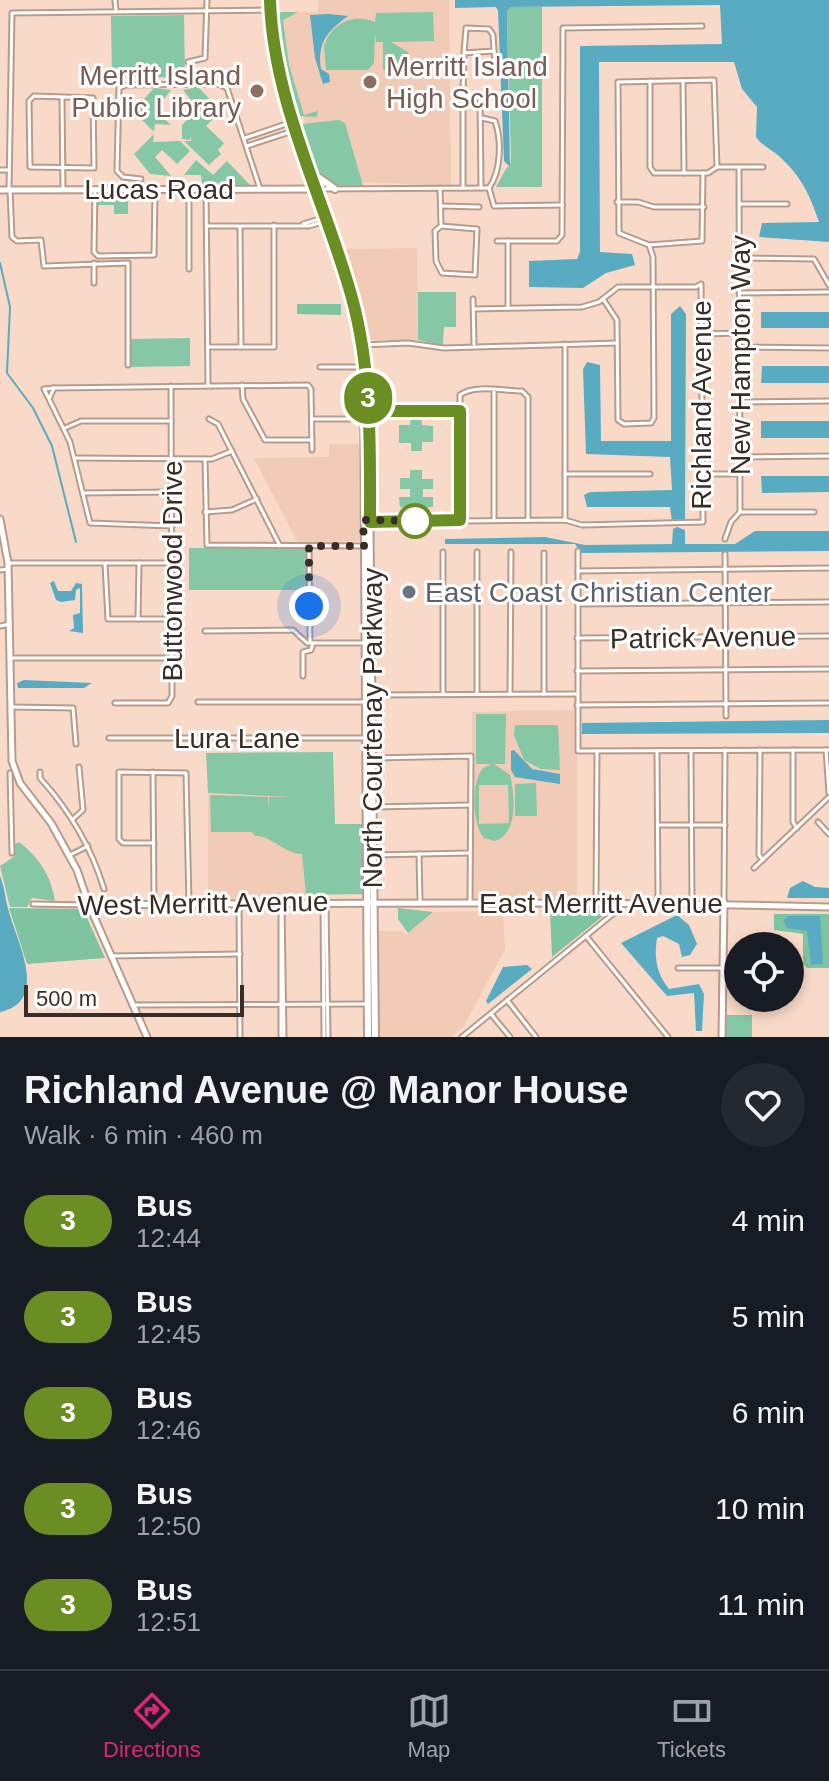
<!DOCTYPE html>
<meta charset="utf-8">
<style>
body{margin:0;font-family:Arial,sans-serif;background:#242831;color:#f1f3f6;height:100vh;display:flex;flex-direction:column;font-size:30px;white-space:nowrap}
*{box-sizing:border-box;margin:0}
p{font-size:26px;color:#9ea1a6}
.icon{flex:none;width:44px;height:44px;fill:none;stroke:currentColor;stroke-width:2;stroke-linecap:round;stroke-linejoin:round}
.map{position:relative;height:1037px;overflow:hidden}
.panel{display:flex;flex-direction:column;background:#171b24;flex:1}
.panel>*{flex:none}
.badge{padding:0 16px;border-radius:26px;font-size:28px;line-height:52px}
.tools{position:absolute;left:724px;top:932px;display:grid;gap:16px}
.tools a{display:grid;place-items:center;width:80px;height:80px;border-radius:50%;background:#171b24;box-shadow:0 4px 12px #0003;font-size:40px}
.scale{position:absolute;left:24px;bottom:20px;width:220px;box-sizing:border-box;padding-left:8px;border:4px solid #392e27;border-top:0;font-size:22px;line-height:28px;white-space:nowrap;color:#392e27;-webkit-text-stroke:6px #fff;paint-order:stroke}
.you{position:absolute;width:40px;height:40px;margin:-20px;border:6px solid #fff;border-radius:50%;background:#1a73e8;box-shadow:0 0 0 12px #1a73e833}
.map>.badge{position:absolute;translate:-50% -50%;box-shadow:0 0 0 4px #fff}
.round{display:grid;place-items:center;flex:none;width:84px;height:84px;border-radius:42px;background:#242831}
.headline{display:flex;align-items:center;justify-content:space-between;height:136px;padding:0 24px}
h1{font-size:38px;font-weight:800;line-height:60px}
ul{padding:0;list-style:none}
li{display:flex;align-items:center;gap:24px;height:96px;padding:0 24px}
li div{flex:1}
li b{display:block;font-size:30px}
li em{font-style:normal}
li .badge{min-width:88px;font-weight:700;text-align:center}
.dock{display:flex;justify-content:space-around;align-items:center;height:112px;border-top:2px solid #363941;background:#171b24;font-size:22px;color:#9ea1a6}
.dock a{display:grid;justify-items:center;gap:4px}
.dock .current{color:#db2777}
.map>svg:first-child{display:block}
.built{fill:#f1cbb5}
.green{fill:#86c7a6;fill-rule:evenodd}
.forest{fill:#7fc4a0}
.water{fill:#59abc2}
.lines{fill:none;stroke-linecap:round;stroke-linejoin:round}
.stream{stroke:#59abc2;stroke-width:2}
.street-casing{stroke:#b89b8a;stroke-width:7}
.secondary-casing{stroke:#b89b8a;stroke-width:9}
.primary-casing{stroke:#b89b8a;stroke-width:10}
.street{stroke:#fff;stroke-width:3}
.secondary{stroke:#fff;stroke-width:5}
.primary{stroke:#fff;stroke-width:6}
.line-casing{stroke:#fff;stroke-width:18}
.line{stroke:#6b8e23;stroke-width:12}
.walk{stroke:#392e27;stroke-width:8;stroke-dasharray:0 14.4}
.education-dot{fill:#8d6e63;stroke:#fff;stroke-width:3}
.stop-dot{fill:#fff;stroke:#6b8e23;stroke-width:4}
.worship-dot{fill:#6b7280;stroke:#fff;stroke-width:3}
.labels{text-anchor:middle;stroke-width:6;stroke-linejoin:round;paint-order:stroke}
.education-label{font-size:28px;fill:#785e54;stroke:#fff;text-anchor:start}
.street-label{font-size:28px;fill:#392e27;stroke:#fff}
.worship-label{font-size:28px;fill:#5b616d;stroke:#fff;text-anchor:start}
</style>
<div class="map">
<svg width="829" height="1037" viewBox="0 0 829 1037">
<rect width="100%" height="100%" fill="#f9dac8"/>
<g class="built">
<polygon points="318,0 449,0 451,186 363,182 318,165 288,69 280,19 283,12 318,12"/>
<polygon points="417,248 418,340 367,340 343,249"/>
<polygon points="329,444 359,444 361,541 298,543 254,458 329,457"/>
<polygon points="577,710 577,897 472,898 472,712"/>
<polygon points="208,794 299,796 295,826 306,867 306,895 208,900"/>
<polygon points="503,911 505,949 464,1026 451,1037 375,1037 374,931 400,931 406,935 433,912"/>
</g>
<g class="green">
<polygon points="511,7 542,7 542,187 496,187 507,167 510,167 511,157 507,11"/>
<polygon points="281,12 298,12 283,20 289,65 304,115 318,111 317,117 297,116 282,70 276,17"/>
<path d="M433,12L434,41L391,42L408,52L414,72L388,73L383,69V42H376L375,35L374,63L368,70H326L324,46C332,23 352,13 375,22L376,13Z"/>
<polygon points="184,15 185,77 112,78 111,16"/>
<polygon points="198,87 221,111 206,126 224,143 218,150 221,154 209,165 184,141 191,141 191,135 190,140 182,139 182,125 198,109 183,90"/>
<polygon points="154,88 171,90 155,110 171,125 155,124 154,132 133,111"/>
<polygon points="339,120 345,123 363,186 328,185 316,171 302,124"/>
<polygon points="154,134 153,142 180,141 190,151 177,164 162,150 155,157 171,176 150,174 134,154"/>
<polygon points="196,160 213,175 227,161 250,185 202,185 201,175 184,175"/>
<polygon points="98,193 128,193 128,214 114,214 114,205 98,205"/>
<polygon points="418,292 456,292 456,327 444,327 443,345 418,340"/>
<polygon points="190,338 190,366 131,367 131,339"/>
<polygon points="411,417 421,417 422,425 433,426 433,442 422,442 422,451 411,451 411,443 399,443 399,425 410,425"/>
<polygon points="410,470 422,470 422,479 433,479 433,489 423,489 423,497 433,497 433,507 423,508 422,516 410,516 410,507 400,507 399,497 410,497 410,489 400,489 400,478 410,478"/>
<rect x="189" y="548" width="117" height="42"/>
<path d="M476,714H506L505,764H494L510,775C515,795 518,834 495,841L484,838C472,824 471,782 483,768L492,764H476ZM479,785H508L509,823L479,824Z"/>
<polygon points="515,725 558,725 560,770 541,769 524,760 514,735"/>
<path d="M333,752L335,824H366V894L306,895L302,854C283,853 271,835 255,836L252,832H211L210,795L268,797V809L269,797H290L208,793L206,753Z"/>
<polygon points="536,783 537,816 515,816 515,784"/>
<path d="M19,842C39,857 51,876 55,901L32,898L27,907H10L0,866L15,856V844Z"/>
<polygon points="398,908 433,912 408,933 398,919"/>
<rect x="724" y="1015" width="28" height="22"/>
</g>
<g class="forest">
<polygon points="297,304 341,304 341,315 297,314"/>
<polygon points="9,908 83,909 105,958 27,964"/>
<polygon points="608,909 608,912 552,957 550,911"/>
<polygon points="774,914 829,914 829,968 807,968 803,964 803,934 774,930"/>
</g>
<g class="water">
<path d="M455,0H829V242L759,237L762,223L819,222C809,193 802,178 781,158C773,150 762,146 756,137L757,107L742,89L734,62H599L600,252L632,254L635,265L606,273L583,288L529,287V261L577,259L580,252V46L722,44L720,5L511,7L507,11L510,167L504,161L498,11L496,7L455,8Z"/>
<path d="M328,14L348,16C328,31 317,42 321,69L329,74L330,82L323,84L315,58L310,15Z"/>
<polygon points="680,306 686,314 685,520 672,521 670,507 587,507 584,495 590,492 672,490 670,457 586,454 583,369 587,362 600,365 601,441 671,441 671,314"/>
<rect x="761" y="312" width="68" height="16"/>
<polygon points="762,366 829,366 829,383 761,383"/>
<rect x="761" y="421" width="68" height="17"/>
<polygon points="761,476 829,476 829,492 762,493"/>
<polygon points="677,527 685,530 685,544 735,544 755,531 829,531 829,551 581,553 575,544 445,544 445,539 545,537 585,545 672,544 673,529"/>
<polygon points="54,581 58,591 71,591 76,583 82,584 83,633 69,631 74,628 73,615 80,613 80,588 76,590 75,600 61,602 56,600 50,583"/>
<polygon points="24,680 92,683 84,688 18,688 17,683"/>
<polygon points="829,720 829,733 582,734 582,723"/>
<polygon points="514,750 532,769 560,774 560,784 515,777 511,770 511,751"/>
<path d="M0,876C5,888 5,899 9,912C17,942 50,1002 0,1012Z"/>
<polygon points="803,881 815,887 829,888 829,898 787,898 790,888"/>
<path d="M677,915L689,925L697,944L690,955L682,957L679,944L663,936L657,938C654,957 656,973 669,989L699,984L704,994L702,1031H696L694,993L667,996L621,943Z"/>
<polygon points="788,916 820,916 823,964 811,965 807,931 787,928 783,920"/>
<polygon points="527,965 532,969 488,1004 486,1001 503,967"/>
</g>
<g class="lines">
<polyline class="stream" points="0,263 10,307 7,373 33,408 52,446 76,542"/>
<g class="street-casing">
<g id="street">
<polyline points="115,0 116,11"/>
<polyline points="494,51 496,72"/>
<polyline points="188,62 205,58 207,0"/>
<polyline points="650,81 650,167 654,173 708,173 717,167 763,167"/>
<polyline points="683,81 684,173"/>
<polyline points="463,94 464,53 494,51 493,35 489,29 466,28 464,53"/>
<polygon points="34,96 93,98 94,168 30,167 29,101"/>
<polyline points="62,98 63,190"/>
<path d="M482,118L495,121C502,141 501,171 489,188"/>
<polyline points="245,138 295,121"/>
<polyline points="247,146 296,130"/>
<polyline points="0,170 9,170"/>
<polyline points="703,173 702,241 649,245 619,233 618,82 714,80 717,167"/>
<polyline points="141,179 123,177 117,171 119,88 126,85 219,84 227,88 260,189"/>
<polyline points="463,187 463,94 480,98 481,187"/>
<polyline points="440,188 441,224"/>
<polyline points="489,188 494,206 562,205"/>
<polyline points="95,189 94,252 98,256 154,255 155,191"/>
<polyline points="206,189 208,385"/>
<polyline points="318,189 489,188"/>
<polyline points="9,190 12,13 270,10"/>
<polyline points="10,190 12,237 17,241 41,240 44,266 128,263 128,365"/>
<polyline points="617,202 638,202 654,207 704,207"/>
<polyline points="740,204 787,204"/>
<polyline points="441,206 479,207"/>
<polyline points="303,224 326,217"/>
<polyline points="207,226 309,226 326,221"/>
<polygon points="441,226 477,229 475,275 442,273 436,261 435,231"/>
<polyline points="240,227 241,347"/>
<polyline points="497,241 557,241 562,235 563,28 702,26"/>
<polyline points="508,241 508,308"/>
<polyline points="740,258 814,259 829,285"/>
<polyline points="94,263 94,283"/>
<polyline points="189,269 189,189"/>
<polyline points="741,293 829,292"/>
<polyline points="473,299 474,344"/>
<polyline points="603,299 617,320 618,420 624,424 651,423 654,418 653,257 649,245"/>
<polyline points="703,334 739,333"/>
<polyline points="565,344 565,520"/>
<polyline points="362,345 408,343 444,348 617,343"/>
<polyline points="208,347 274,347 274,225"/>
<polyline points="740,347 829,348"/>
<polyline points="320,367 364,367"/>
<polyline points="242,385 243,399 265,440 312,440"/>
<polyline points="494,392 494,520"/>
<polyline points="48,397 44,389 54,388"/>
<polyline points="741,402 829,401"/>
<polyline points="368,411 460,411"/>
<polyline points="209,419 218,424 280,546"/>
<polyline points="313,419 365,419"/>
<polyline points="65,428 81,421 171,421"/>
<polyline points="740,457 829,456"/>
<polyline points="75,458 212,459 232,451"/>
<polyline points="205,459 207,545 364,546"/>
<polyline points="565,474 650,474"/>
<polyline points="704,474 740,474"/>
<polyline points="83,493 171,492"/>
<polyline points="205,512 232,510 257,499"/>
<polyline points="740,512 814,512"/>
<path d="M460,520V395C473,384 505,391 522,391L528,397V520"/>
<polyline points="371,522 565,520 582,525 703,522 701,284 696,287 618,287 599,302 582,307 474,309"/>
<polyline points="172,526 90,523 70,442 49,399 54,388 308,385 311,389 312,450"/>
<polyline points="725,539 731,522 740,512 739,167"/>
<polyline points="309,546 310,642"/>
<polyline points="578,551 578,751 829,750"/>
<polyline points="544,553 544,694"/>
<polyline points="725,554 726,716"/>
<polyline points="8,563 172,563"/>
<polyline points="105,564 108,619 172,619"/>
<polyline points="0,570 8,569"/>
<polyline points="578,571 829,568"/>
<polyline points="578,604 829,602"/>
<polyline points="138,619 139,563"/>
<polyline points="0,626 10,624"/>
<polyline points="205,631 293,630 307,643 364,643"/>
<polyline points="577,638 829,636"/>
<polyline points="11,658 172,658"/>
<polyline points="577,671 829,669"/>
<polyline points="303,676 303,652 311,650 313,643"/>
<polyline points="443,694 443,552"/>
<polyline points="477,694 477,552"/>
<polyline points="510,694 511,552"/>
<polyline points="373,695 577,694"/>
<polyline points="198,702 364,702"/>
<polyline points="115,703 168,703 172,696 171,386"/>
<polyline points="577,705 829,703"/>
<polyline points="11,707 73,708 76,744"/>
<polyline points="109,738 365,738"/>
<polyline points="760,750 759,855 763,860"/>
<polyline points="793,750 793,822 797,828"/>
<polyline points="826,750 829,793"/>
<polyline points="657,751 658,902"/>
<polyline points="691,751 692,902"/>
<polyline points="373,758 471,756 470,903"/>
<path d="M40,772V778C70,811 91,846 104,889"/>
<polyline points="153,772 154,904"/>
<polyline points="10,773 12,853"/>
<polyline points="373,807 470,805"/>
<polyline points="73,819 83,810 79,767"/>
<polyline points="818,822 829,834"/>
<polyline points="658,825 725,825"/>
<polyline points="154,843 123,843 119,839 119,772 186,773 189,904"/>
<polyline points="419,854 420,901"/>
<polyline points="70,855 88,846"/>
<polyline points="373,855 469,853"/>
<polyline points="754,868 829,797"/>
<polyline points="323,902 324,1037"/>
<polyline points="596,902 597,752"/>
<polyline points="724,902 725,750"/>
<polyline points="33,904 89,905"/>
<polyline points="239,905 240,1037"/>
<polyline points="282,905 284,1037"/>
<polyline points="326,905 328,1037"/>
<polyline points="586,936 668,1037"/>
<polyline points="111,956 240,954"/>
<polyline points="678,968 723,968"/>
<polyline points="507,1000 536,1037"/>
<polyline points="135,1005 367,1004"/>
<polyline points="491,1014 510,1037"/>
<polyline points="281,1037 281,903"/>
<polyline points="462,1037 614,913 616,906"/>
</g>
</g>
<g class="secondary-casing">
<g id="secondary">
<polyline points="0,190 318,189"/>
<polyline points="0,519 8,563 12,761 20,783 51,823 77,870 89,905 147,1037"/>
<path d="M89,905C336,903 582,901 829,907"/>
<polyline points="722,1037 724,902"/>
</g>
</g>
<g class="primary-casing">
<g id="primary">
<polyline points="270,0 279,69 351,295 368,389 375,1037"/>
<polyline points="315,175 335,189"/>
<polyline points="364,380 368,1037"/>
</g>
</g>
<use href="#street" class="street"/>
<use href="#secondary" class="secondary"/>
<use href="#primary" class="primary"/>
</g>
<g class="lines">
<g class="line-casing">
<path id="line" d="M270,0C273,103 325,200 352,298C372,371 370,447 370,522L460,520V411H372"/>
</g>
<use href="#line" class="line"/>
<polyline class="walk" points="309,606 309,546 364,546 363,520 420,521 415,521"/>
</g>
<g class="education-dot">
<circle cx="370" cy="82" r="8"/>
<circle cx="257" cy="91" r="8"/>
</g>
<circle class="stop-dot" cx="415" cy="521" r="16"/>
<circle class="worship-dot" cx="409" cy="592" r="8"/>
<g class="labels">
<g class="education-label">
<text x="386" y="76">Merritt Island<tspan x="386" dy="32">High School</tspan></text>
<text x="241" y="85" text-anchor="end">Merritt Island<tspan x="241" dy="32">Public Library</tspan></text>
</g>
<g class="street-label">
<text x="159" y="199">Lucas Road</text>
<text transform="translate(740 355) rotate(-90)" y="10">New Hampton Way</text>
<text transform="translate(701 405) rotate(-90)" y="10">Richland Avenue</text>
<text transform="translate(172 571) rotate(-90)" y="10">Buttonwood Drive</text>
<text transform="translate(703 637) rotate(-1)" y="10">Patrick Avenue</text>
<text transform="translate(372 728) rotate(-90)" y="10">North Courtenay Parkway</text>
<text x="237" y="748">Lura Lane</text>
<text transform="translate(203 903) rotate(-1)" y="10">West Merritt Avenue</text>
<text x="601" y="913">East Merritt Avenue</text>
</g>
<g class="worship-label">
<text x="425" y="602">East Coast Christian Center</text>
</g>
</g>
</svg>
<div class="tools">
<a><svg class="icon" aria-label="locate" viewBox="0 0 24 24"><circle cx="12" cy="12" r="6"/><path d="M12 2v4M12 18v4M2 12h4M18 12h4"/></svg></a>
</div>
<div class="scale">500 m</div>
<div class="you" style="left:309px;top:606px"></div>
<b class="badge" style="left:368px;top:398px;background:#6b8e23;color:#fff">3</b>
</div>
<section class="panel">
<div class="headline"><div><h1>Richland Avenue @ Manor House</h1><p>Walk · 6 min · 460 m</p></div><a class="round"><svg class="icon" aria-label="heart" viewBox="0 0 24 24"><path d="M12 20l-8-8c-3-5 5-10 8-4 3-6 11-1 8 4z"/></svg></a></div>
<ul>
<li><span class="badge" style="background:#6b8e23;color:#fff">3</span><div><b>Bus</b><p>12:44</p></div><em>4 min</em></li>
<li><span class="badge" style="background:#6b8e23;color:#fff">3</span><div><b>Bus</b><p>12:45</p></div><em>5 min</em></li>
<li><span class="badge" style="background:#6b8e23;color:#fff">3</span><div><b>Bus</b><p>12:46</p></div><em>6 min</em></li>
<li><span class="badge" style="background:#6b8e23;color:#fff">3</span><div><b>Bus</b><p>12:50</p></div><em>10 min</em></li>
<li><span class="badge" style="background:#6b8e23;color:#fff">3</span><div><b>Bus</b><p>12:51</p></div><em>11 min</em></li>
</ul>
</section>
<nav class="dock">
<a class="current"><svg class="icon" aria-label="directions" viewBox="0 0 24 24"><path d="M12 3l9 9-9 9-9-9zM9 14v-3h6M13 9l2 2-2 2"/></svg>Directions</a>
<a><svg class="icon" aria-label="map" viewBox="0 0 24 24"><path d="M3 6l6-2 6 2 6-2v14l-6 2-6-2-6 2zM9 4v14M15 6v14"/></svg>Map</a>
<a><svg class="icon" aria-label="tickets" viewBox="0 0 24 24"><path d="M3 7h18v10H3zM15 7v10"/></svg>Tickets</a>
</nav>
